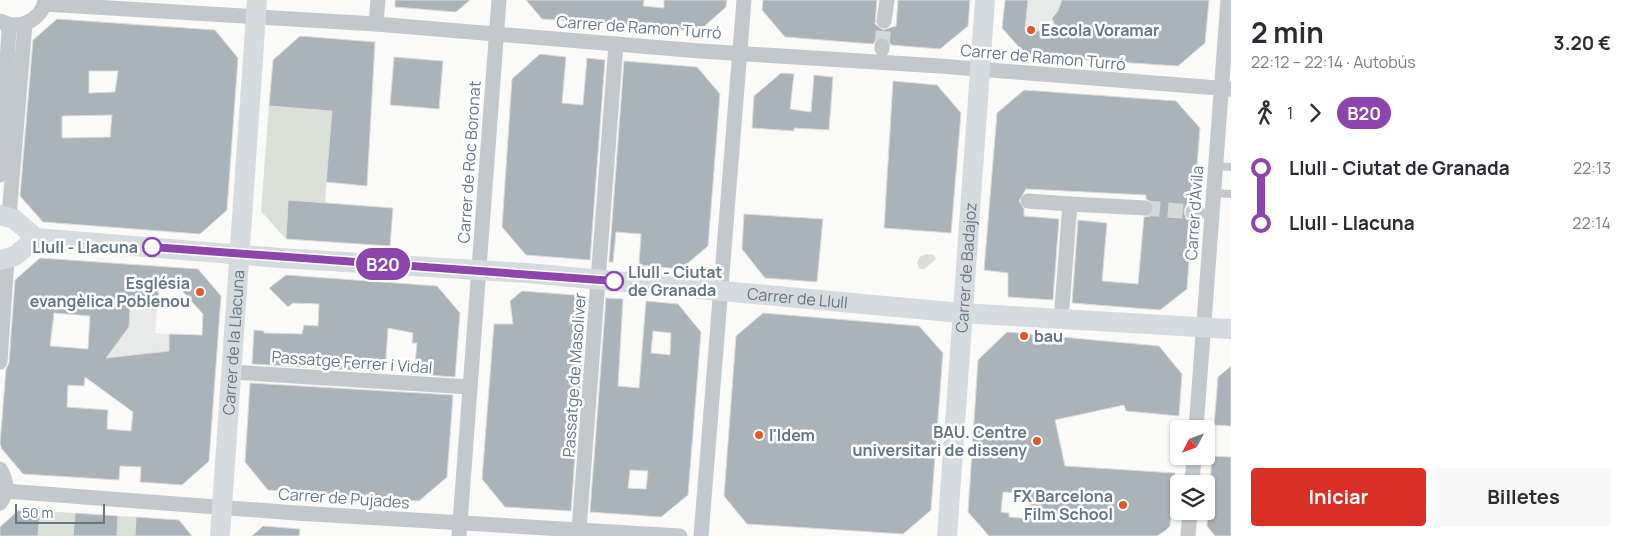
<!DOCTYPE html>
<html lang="es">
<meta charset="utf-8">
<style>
body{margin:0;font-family:Manrope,sans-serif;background:#f7f7f7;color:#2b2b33;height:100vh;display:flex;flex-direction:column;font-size:19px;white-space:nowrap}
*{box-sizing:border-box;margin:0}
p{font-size:16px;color:#7c7c81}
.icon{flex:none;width:28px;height:28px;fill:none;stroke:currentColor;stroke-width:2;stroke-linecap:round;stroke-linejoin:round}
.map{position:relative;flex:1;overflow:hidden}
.sheet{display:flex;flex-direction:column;background:#fff;width:400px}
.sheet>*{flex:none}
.badge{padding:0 10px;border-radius:16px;font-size:18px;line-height:32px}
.needle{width:32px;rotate:229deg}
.controls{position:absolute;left:1170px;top:420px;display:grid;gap:10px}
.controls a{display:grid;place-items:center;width:45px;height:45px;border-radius:5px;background:#fff;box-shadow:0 1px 4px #0004;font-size:25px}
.scale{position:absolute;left:15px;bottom:12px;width:90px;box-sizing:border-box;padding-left:5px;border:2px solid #657683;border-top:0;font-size:14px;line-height:18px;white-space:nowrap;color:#657683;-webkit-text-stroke:4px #fff;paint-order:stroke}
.map>.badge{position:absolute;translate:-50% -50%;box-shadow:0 0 0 2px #fff}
.legs{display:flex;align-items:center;gap:8px;height:55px;padding:0 20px;font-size:16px}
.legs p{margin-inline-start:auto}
.overview{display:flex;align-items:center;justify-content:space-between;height:85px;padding:0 20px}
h1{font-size:28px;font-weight:700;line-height:38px}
.primary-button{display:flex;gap:10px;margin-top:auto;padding:10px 20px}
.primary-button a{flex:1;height:58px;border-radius:5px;background:#d93025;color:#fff;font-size:20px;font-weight:700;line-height:58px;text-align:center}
.primary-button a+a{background:#f7f7f7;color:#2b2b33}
ul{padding:0 20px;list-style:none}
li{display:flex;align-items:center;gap:18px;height:55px;font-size:19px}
li i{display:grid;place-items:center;width:8px;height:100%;margin:0 6px;background:currentColor}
li i::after{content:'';width:12px;height:12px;margin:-6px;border:4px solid;border-radius:50%;background:#fff}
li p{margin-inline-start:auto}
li:first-child i{background:linear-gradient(#0000 50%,currentColor 0)}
li:last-child i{background:linear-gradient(currentColor 50%,#0000 0)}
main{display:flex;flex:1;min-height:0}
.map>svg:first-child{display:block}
.built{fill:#e8e9e9}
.green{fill:#dadfd7}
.building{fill:#aab3b9;stroke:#dcdcda;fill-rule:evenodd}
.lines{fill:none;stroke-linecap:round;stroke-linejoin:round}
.street-tunnel{stroke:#d5d9db;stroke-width:15;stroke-dasharray:15 8;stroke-linecap:butt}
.lane{stroke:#c3c8cc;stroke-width:8}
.street{stroke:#c3c8cc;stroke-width:15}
.secondary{stroke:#d6dbdf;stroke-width:20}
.line-1-casing{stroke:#fff;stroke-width:11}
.line-1{stroke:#8e44ad;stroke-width:8}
.poi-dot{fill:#e4572e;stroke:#fff;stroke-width:2}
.stop-1-dot{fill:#fff;stroke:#8e44ad;stroke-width:2.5}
.labels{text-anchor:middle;stroke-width:5;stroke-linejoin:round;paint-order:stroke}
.street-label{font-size:16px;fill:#657683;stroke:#fff}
.poi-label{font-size:16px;font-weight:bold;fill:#657683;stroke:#fff;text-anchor:start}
.stop-label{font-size:16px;font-weight:bold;fill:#657683;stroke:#fff;text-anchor:end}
</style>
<main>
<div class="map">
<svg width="1231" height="536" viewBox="0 0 1231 536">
<rect width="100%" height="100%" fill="#fafaf8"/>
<g class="built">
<polygon points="1005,0 1062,0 1059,12 1055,13 1052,17 1053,22 1058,24 1055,57 1027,56 1007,34 1002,28"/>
<polygon points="118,307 157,310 155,333 169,334 167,375 85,361"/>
</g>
<g class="green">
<polygon points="269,106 332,111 325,203 288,200 286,239 261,211"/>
<polygon points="927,254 934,255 936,259 924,269 919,269 917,262 921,256"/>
<polygon points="40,511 75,513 73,536 38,536"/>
<polygon points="118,516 136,517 135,536 117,536"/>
</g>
<g class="building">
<polygon points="395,0 470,0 456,12 395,7"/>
<polygon points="526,0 644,0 643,6 664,8 664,0 727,0 726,7 699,31 542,19"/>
<polygon points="763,0 877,0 875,24 883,30 896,26 898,0 970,0 968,26 940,49 891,45 887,38 882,37 877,38 873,44 785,37 762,10"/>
<polygon points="1005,0 1028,0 1025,30 1057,32 1052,18 1058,11 1062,0 1209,0 1205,43 1178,66 1027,56 1002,28"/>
<path d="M57,19L215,30L238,58L227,210L200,234L43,222L20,196L33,40ZM89,71H118L115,92L89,93ZM112,115L110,137L62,138V116Z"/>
<polygon points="300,36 375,42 367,186 326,182 332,111 269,106 273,60"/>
<polygon points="540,54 566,57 562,103 583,105 587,58 605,60 590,260 526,255 502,227 512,79"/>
<polygon points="394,57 443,61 439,109 390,105"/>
<polygon points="624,61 697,67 720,94 708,246 681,269 639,265 641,234 616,232 613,262 609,262"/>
<polygon points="781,73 794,74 790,109 811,112 814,75 833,77 829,130 794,128 794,131 752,128 754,96"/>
<polygon points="893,81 937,85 961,113 951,233 884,228"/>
<polygon points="1024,90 1176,101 1200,128 1194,203 1186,205 1184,211 1186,219 1192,221 1187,289 1160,310 1072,303 1078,220 1107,223 1102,281 1138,284 1144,217 1150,216 1154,209 1153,203 1146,199 1146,195 1026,189 1019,201 1024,209 1024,216 1059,219 1053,300 1008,297 1008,273 984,270 997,113"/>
<polygon points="288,200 393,208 390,246 286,239"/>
<polygon points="744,214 823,219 817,282 765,278 742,249"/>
<path d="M40,258L198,269L221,296L209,461L182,485L140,482L141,467L120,466L119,480L23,474L2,449L0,443L6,369L9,363L15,280ZM159,283L176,284L203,314L202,335L169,334V351L106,358L129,327L130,307L157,310ZM54,313L90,316L88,349L50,346ZM85,377L133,412L131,431L107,429L108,410L67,407L68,385L84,386Z"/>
<polygon points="286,275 437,286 460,313 455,377 410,374 410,364 415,365 417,343 412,343 413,333 388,328 385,372 252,364 254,330 264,331 264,333 302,334 304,325 318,326 319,304 293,303 288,307 269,288"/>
<polygon points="522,291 587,296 571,511 505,507 482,479 494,324 513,324 510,301"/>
<path d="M606,298L623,299L618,386L639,388L646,301L678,304L701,332L688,495L661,517L590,512ZM653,331L671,333L670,355L651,353ZM630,470L648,471L646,489L628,488Z"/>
<polygon points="763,313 919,326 943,353 931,510 903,534 747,524 724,496 736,336"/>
<path d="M1007,332L1159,346L1182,374L1179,416L1126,411L1124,405L1055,420L1065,466L1175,473L1170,526L1166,530L1157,536H989L968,512L978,360ZM1003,492L1027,493L1032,519L1009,517V513L1001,512Z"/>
<polygon points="1231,366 1231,426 1214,425 1218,377"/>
<polygon points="250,383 453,395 447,477 419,501 268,490 245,462"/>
<polygon points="1212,456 1231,457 1231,536 1215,536 1207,526"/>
<polygon points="20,509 40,511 38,536 0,536 0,527"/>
<polygon points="75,513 118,516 117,536 73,536"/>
<polygon points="136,517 179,520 192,536 135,536"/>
<polygon points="263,526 300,529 299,536 252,536"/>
</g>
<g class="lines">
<g class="street-tunnel">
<polyline points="882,46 884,21"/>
<polyline points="1145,208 1193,212"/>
</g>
<g class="lane">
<polyline points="1215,166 1231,167"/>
<polyline points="1213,193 1231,194"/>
</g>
<g class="street">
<polyline points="44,4 376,24 700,51 940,66 1231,89"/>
<path d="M0,21C19,31 40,21 46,0"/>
<polyline points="884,21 887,0"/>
<polyline points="376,24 378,0"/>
<polyline points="882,49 882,46"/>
<polyline points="0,175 9,30"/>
<polyline points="1028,201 1070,204 1062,307"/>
<polyline points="1070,204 1145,208"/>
<polyline points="1193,212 1198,213"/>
<polyline points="9,216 25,24"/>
<polyline points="0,362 7,259"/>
<polyline points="231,372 470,387"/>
<polyline points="1196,429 1228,0"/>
<path d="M0,469C7,480 8,492 0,503"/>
<polyline points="1192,484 1194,456"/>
<polyline points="5,491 296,513 680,536"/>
<polyline points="579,530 616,44"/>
<polyline points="459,536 499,0"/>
<polyline points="701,536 744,0"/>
<polyline points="1188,536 1190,511"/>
</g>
<g class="secondary">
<polyline points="0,215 14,219 36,238"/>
<path id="s1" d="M36,238L280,258L527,273L961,313L1231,329"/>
<polyline points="0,260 15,256 36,238"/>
<path id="s2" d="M220,536L257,0"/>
<path id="s3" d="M947,536L985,0"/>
</g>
</g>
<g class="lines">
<g class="line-1-casing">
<polyline id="line-1" points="152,247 614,281"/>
</g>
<use href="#line-1" class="line-1"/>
</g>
<g class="poi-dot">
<circle cx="1031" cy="30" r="5"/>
<circle cx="200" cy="292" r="5"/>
<circle cx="1024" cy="336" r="5"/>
<circle cx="759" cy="435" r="5"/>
<circle cx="1037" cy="441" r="5"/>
<circle cx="1123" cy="505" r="5"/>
</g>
<g class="stop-1-dot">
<circle cx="152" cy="247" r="9"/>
<circle cx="614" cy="281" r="9"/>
</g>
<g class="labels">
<g class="street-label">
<text transform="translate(639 27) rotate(4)" y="6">Carrer de Ramon Turró</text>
<text transform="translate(1043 57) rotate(5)" y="6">Carrer de Ramon Turró</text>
<text transform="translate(469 162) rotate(-86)" y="6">Carrer de Roc Boronat</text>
<text transform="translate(1194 213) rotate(-86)" y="6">Carrer d'Àvila</text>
<text dy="6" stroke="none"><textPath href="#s3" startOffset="269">Carrer de Badajoz</textPath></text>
<text dy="6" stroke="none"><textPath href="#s1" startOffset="764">Carrer de Llull</textPath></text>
<text dy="6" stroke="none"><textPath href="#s2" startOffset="194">Carrer de la Llacuna</textPath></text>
<text transform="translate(352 362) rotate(4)" y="6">Passatge Ferrer i Vidal</text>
<text transform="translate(574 375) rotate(-86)" y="6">Passatge de Masoliver</text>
<text transform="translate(344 498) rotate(4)" y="6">Carrer de Pujades</text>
</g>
<g class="poi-label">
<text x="1041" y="36">Escola Voramar</text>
<text x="190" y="289" text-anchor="end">Església<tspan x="190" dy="18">evangèlica Poblenou</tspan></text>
<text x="1034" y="342">bau</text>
<text x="1027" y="438" text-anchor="end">BAU. Centre<tspan x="1027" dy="18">universitari de disseny</tspan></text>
<text x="769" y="441">l'Idem</text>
<text x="1113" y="502" text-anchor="end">FX Barcelona<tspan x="1113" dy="18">Film School</tspan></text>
</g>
<g class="stop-label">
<text x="138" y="253">Llull - Llacuna</text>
<text x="628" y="278" text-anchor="start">Llull - Ciutat<tspan x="628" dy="18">de Granada</tspan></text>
</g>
</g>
</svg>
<div class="controls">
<a><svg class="needle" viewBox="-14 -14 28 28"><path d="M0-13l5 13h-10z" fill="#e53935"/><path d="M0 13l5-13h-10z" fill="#7c7c81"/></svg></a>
<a><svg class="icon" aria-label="layers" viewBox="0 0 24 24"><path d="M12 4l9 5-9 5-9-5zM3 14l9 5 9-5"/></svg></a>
</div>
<div class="scale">50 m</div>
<b class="badge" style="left:383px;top:264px;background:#8e44ad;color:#fff">B20</b>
</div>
<section class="sheet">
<div class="overview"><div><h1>2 min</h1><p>22:12 – 22:14 · Autobús</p></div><b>3.20 €</b></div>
<div class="legs"><svg class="icon" aria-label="walk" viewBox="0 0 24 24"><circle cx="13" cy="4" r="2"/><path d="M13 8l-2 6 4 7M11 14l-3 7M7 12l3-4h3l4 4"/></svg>1<svg class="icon" aria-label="forward" viewBox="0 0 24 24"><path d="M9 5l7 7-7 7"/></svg><b class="badge" style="background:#8e44ad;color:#fff">B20</b></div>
<ul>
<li><i style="color:#8e44ad"></i><b>Llull - Ciutat de Granada</b><p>22:13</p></li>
<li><i style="color:#8e44ad"></i><b>Llull - Llacuna</b><p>22:14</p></li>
</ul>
<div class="primary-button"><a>Iniciar</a><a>Billetes</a></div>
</section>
</main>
